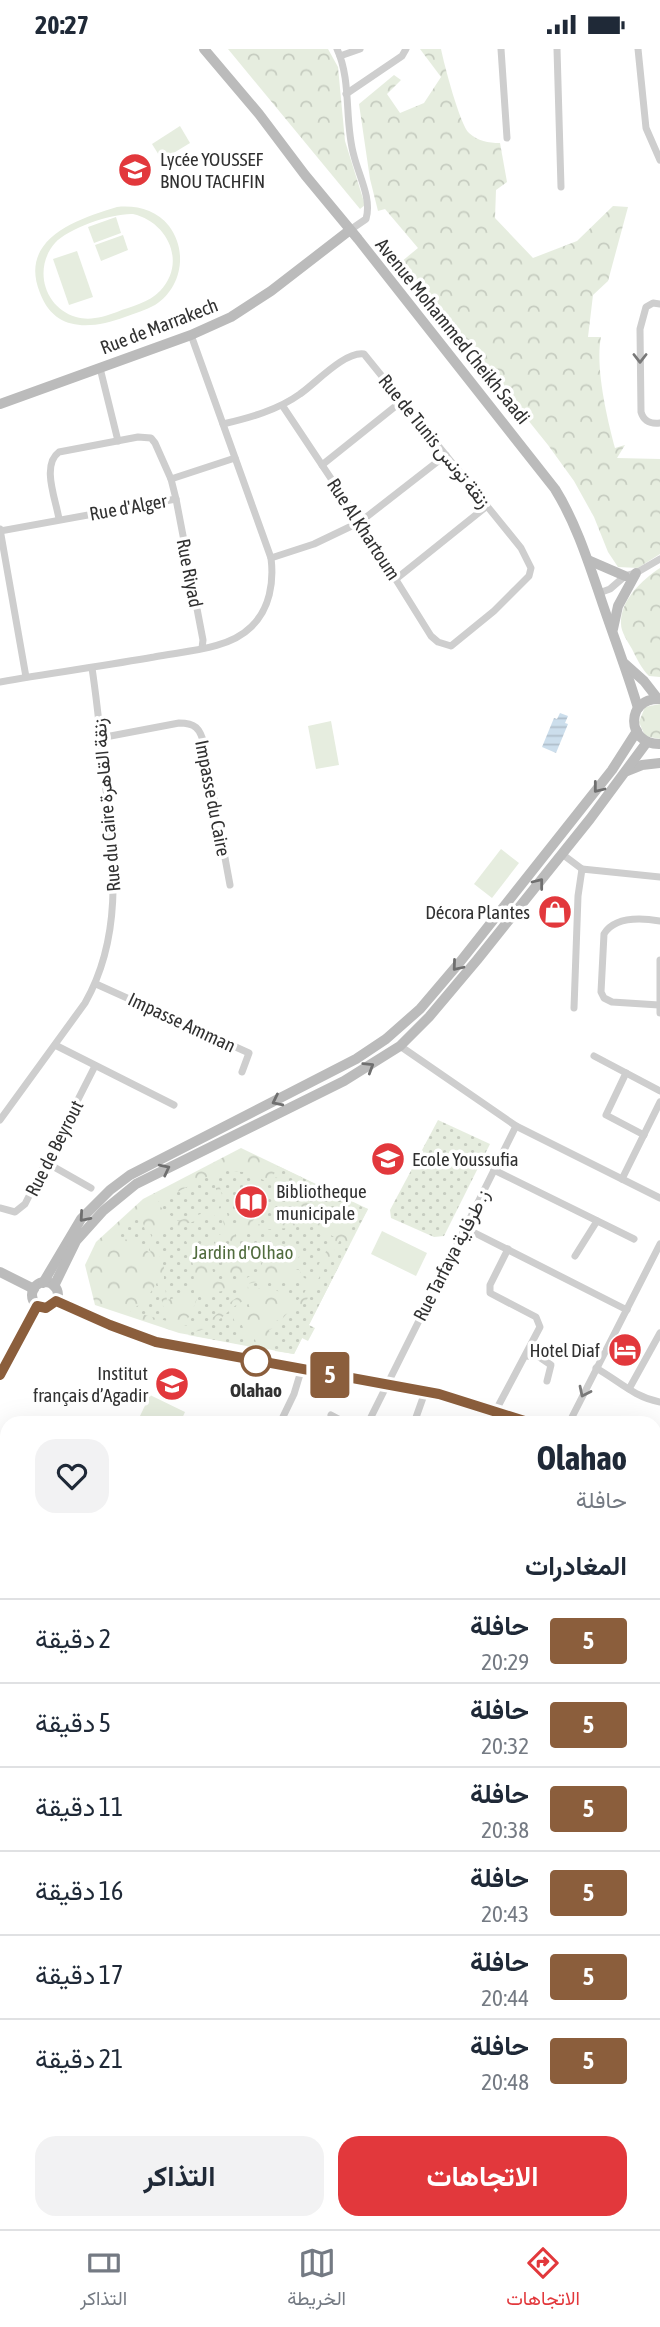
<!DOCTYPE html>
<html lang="ar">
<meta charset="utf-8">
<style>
body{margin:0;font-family:"Asap Condensed",Vazirmatn,sans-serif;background:#f2f2f3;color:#1f2937;direction:rtl;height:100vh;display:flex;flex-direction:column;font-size:26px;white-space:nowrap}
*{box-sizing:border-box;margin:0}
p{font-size:23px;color:#747a83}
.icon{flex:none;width:38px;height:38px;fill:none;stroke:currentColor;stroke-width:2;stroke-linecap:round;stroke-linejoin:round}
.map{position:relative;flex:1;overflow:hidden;direction:ltr}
.side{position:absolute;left:0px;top:1367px;width:662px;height:814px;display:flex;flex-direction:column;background:#fff;border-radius:21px 21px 0 0;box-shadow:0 7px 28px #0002;direction:rtl}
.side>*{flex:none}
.badge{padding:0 14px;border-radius:5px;font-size:24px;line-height:46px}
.map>.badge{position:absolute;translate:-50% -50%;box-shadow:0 0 0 4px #fff}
h2{padding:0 35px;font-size:26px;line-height:63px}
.round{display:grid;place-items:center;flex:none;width:74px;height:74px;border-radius:21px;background:#f2f2f3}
.headline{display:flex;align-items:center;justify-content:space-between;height:119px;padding:0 35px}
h1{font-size:33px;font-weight:700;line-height:52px}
.cta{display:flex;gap:14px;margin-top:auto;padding:14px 35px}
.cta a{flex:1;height:80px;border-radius:21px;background:#e2383c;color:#fff;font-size:28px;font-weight:700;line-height:80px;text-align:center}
.cta a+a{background:#f2f2f3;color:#1f2937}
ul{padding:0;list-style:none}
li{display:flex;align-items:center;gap:21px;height:84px;padding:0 35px;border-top:2px solid #e0e1e3}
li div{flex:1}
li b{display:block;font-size:26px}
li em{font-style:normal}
li .badge{min-width:77px;font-weight:700;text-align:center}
.status{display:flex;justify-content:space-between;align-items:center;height:49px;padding:0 35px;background:#fff;direction:ltr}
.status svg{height:19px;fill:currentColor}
.tab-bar{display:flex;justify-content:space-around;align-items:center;height:98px;border-top:2px solid #e0e1e3;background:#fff;font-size:19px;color:#747a83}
.tab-bar a{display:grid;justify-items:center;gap:4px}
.tab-bar .on{color:#e2383c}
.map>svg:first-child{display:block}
.grass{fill:#e6eddf;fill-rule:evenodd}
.park{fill:url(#park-crowns)}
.garden{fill:url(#garden-dots)}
.water{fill:url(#water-rules)}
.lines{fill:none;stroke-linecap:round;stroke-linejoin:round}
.street{stroke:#cecece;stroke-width:7}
.secondary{stroke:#bbb;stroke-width:10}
.primary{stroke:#a9a9a9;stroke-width:10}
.oneway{stroke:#787878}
.oneway2{stroke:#6f6f6f}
.line-casing{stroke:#fff;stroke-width:16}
.line{stroke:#8b5e3c;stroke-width:10}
.stop-dot{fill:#fff;stroke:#8b5e3c;stroke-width:3.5}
.labels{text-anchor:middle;stroke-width:7;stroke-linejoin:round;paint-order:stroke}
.poi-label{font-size:19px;fill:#313131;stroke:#fff;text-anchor:start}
.street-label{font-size:19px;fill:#313131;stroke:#fff}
.park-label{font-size:19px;fill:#516c3e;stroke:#fff}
.stop-label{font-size:19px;font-weight:bold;fill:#313131;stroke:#fff}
</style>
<div class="status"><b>20:27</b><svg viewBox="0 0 49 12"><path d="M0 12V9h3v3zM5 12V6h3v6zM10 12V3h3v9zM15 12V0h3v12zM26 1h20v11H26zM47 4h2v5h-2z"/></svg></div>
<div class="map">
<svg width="660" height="2180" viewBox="0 0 660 2180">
<defs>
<pattern id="park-crowns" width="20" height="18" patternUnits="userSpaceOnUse" patternTransform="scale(1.75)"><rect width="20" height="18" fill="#e6eddf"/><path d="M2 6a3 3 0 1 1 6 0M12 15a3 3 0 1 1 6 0" fill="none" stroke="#c6ccc0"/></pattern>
<pattern id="garden-dots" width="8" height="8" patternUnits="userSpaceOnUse" patternTransform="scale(1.75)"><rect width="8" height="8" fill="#e6eddf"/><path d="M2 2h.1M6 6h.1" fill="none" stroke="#c6ccc0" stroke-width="1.8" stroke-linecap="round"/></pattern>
<pattern id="water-rules" width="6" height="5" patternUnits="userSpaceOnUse" patternTransform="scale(1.75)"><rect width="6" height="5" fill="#ccdeec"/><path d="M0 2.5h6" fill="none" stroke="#b0bfcb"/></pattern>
</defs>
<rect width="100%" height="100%" fill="#fff"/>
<g class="grass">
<polygon points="180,77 190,94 162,111 152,95"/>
<path d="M117,158C137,156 156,161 169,177C188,202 182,239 155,256C146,261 135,264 125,268C92,280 55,284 40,244C18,190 77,170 117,158ZM133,165C168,173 187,214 160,242C149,254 131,257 117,263C103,268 90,272 76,268C44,259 33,219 55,194C68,179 113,164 133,165Z"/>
<polygon points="116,168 121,184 94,194 88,178"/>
<polygon points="123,186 128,201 101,212 95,196"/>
<polygon points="77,202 93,248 69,256 53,210"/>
<polygon points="331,672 339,716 316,720 308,677"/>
<polygon points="501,800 519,814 492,849 474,835"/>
<polygon points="382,1182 427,1204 416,1227 371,1205"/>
<polygon points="150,1346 185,1363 180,1374 153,1374 140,1367"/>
<polygon points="145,2174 430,2174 426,2180 146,2180"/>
</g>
<g class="park">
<polygon points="228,0 328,0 338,18 345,92 365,156 360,160"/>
<path d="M420,0H441C444,15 460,76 469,84C478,92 488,94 500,94L507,133L496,141L495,169L533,209L577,192L613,157L628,158L608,232L593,246L588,288H601C595,318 607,369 615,399L625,396L617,409L660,410V505L638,519L618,518L608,503L594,468L574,432L548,396L401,213L418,199L385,160L378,162L370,130L359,55L394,26L401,31L387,45L400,64L424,54L441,28Z"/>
<path d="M660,519V628L649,627C641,619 637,610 632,600C628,593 621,583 621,575C620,551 642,531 660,519Z"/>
<polygon points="660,655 660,690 645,687 639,673 645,658"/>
<polygon points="241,1099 368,1160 294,1305 179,1284 95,1256 85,1216 96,1193 143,1150"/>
</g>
<g class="garden">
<polygon points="438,1071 490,1095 444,1187 434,1188 391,1169 390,1161"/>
<path d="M278,1117L350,1152L344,1166L353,1171L360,1157L368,1160L355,1184L311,1163C312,1139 291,1135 273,1127Z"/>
<polygon points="227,1122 243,1123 297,1144 299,1155 291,1166 296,1173 251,1176 256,1166 260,1167 263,1158 253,1150 246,1153 244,1162 247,1163 246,1177 231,1179 216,1124"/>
<polygon points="212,1125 221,1159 177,1172 156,1154"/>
<polygon points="140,1162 151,1205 136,1193 116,1188"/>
<polygon points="221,1165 226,1182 207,1193 196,1209 191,1191 181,1176"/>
<polygon points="308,1173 334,1188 310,1231 304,1229 299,1221 294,1220 302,1200 266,1193 259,1209 263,1212 260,1221 245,1230 243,1224 254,1218 256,1213 245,1210 238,1211 238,1194 234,1183 289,1179"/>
<path d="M175,1177C194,1195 194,1220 194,1244L167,1251L164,1232V1218L150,1184Z"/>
<polygon points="229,1185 234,1212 223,1217 220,1224 225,1226 237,1225 239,1231 219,1233 215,1230 212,1219 217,1205 214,1193"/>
<polygon points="340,1191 350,1195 309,1276 315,1279 308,1292 302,1289 294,1305 275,1302 269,1281 274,1279 273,1273 282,1270 292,1259 305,1254"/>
<path d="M266,1231L291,1232L309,1236L301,1249L294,1253C275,1241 276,1235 249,1241L247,1235Z"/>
<polygon points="157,1233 167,1272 130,1262 146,1251"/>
<path d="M242,1238L243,1245C222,1255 209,1283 183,1276L191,1265L198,1247Z"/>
<path d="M247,1250L250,1260L238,1262L239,1265L233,1268L235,1274L241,1273L246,1288L254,1286L257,1299L188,1286L191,1283C218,1281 224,1260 247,1250Z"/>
</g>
<polygon class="water" points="560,664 568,667 565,674 568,675 556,704 542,698 554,669 557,670"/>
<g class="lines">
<g class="street">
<path d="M337,0C352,32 344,73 354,107C359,127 372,150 366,170L350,181"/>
<polyline points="501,0 507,89"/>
<polyline points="557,0 561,138"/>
<polyline points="638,0 646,79 660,111"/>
<polyline points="340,7 360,0"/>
<polyline points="346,45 402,7 406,0"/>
<path d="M660,255L653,254L646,258L640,280L641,363C644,373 651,375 660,374"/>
<polyline points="100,319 118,392"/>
<path d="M223,375C249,369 278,361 300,345C316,334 345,302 364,305L521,499L531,519L529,527L494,562L451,597L438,593L431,587L360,473L282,356"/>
<polyline points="322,416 402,352"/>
<polyline points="176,450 203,591 202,599"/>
<path d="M59,470C56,451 41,416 59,403L138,388L151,389L155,394L171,430"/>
<polyline points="0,480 26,628"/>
<polyline points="0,482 176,450 171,430 235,409"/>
<polyline points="271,509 314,495 360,473 446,406"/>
<polyline points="396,530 487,457"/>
<polyline points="599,544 610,540 625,527 636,524 660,510"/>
<path d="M0,633C51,624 103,617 154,608C184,602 228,601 251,578C270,560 274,533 271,509L191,286"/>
<path d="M100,689L179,674C195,674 200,679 204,695L230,836"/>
<polyline points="562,805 582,820"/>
<polyline points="660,911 660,964"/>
<polyline points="96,935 249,1004 242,1023"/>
<path d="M659,956L612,953L604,949L601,943L604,885C615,867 642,869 660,872"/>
<polyline points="574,959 578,847 582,820 660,828"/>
<polyline points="55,996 174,1056"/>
<polyline points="400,997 516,1077 660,1149"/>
<polyline points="594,1007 660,1042"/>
<polyline points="626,1024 606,1066 644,1086"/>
<path d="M0,1071L85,954C123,887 114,815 106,741C102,700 98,659 92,619"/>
<polyline points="47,1114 91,1139"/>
<polyline points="494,1121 634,1190"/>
<polyline points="622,1130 660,1053"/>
<polyline points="0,1159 15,1163 25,1155 95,1017"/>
<polyline points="465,1179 627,1261"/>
<polyline points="575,1207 597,1172"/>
<polyline points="528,1307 532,1303 551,1316 547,1332"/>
<path d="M596,1319C619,1332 634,1348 660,1353"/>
<polyline points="629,1340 660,1284"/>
<polyline points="495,1363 540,1278 536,1268 490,1244 490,1236 508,1200"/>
<polyline points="331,1366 346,1374"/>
<polyline points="280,1374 294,1345 301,1322"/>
<polyline points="368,1374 516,1077"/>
<polyline points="414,1374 425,1343"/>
<polyline points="569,1374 660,1195"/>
<polyline points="0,1443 7,1446"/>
<polyline points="654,1472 660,1474"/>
<polyline points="0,1495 7,1498"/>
<polyline points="654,1523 660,1519"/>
<polyline points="654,1758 660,1761"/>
<polyline points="654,2040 660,2030"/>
<polyline points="654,2059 660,2058"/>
<polyline points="654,2099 660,2088"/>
<polyline points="654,2151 660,2140"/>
<polyline points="614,2180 617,2174"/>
<polyline points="640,2180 643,2174"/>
</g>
<g class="secondary">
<path d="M204,0L259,65L305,126L358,190L555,440C576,474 588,512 601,550C613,586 627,622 638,659"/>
<polyline points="0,355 191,286 231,268 271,242 350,181"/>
<polyline points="588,511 625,527"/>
<polyline points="613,580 618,557 636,524"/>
<polyline points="625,615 644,632 658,650"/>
<path d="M660,650C625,648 626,696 660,695"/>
<polyline points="627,722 642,716 660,714"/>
<polyline points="0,1223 34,1240"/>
<circle cx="45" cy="1246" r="13"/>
<polyline points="43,1234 81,1170 110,1141 130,1126 356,1010 386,990 420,960 460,913 612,721 637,682"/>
<polyline points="54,1237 76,1192 103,1162 136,1135 344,1032 400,997 429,968 477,911 590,770 647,693"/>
<polyline points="56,1252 97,1271 156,1293 439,1345 531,1374"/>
<polyline points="0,1326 37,1257"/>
<polyline points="654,1410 660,1412"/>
<polyline points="0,1552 7,1555"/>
<polyline points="654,1654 660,1643"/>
<polyline points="0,1784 7,1787"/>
<polyline points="654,1884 660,1887"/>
<polyline points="566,2174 575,2180"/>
<polyline points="603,2174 611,2180"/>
</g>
<g class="primary">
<polyline points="0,2120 7,2123"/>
<polyline points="0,2135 7,2138"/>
<polyline points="67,2174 75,2180"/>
<polyline points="91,2174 99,2180"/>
</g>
</g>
<defs><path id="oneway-chevron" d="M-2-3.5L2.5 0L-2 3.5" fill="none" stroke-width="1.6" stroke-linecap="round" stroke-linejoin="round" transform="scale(1.75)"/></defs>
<g class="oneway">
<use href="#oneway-chevron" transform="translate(640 309) rotate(90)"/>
<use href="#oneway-chevron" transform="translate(584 1343) rotate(116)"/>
</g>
<g class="oneway2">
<use href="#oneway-chevron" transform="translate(598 739) rotate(128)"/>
<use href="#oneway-chevron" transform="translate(539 834) rotate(-52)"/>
<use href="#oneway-chevron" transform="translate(457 917) rotate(130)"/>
<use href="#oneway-chevron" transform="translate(369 1018) rotate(-32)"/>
<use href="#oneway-chevron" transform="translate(277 1052) rotate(154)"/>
<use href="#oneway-chevron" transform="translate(165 1120) rotate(-27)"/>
<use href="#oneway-chevron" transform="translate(84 1168) rotate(131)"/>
</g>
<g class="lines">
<g class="line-casing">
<polyline id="line" points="0,1326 37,1257 46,1259 56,1252 110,1276 156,1293 439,1345 531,1374"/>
</g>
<use href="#line" class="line"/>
</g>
<defs>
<g id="school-disc" transform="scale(1.75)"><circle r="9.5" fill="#e2383c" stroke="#fff"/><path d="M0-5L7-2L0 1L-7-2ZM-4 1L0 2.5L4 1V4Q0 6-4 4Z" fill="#fff"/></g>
<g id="shop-disc" transform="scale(1.75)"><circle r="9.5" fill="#e2383c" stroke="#fff"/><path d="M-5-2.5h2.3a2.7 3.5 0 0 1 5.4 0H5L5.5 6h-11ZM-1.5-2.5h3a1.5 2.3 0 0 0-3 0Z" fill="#fff"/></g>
<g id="library-disc" transform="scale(1.75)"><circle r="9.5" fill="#e2383c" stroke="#fff"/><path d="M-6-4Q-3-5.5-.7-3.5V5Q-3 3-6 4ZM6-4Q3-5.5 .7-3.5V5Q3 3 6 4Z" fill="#fff"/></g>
<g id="hotel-disc" transform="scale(1.75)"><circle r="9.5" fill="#e2383c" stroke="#fff"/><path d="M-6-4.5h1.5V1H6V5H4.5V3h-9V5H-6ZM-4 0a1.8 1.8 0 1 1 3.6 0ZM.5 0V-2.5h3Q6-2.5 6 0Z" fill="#fff"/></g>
<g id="university-disc" transform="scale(1.75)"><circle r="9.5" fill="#e2383c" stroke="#fff"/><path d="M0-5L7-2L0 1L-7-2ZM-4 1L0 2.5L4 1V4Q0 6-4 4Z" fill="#fff"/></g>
</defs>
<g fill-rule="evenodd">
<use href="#school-disc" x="135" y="121"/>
<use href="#shop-disc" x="555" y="863"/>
<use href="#school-disc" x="388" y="1110"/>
<use href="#library-disc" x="251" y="1153"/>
<use href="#hotel-disc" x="625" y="1301"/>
<use href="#university-disc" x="172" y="1335"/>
</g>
<circle class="stop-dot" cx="256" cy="1312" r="14"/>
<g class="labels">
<g class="poi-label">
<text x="160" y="117">Lycée YOUSSEF<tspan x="160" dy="22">BNOU TACHFIN</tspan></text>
<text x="530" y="870" text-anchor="end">Décora Plantes</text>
<text x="412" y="1117">Ecole Youssufia</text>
<text x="276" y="1149">Bibliotheque<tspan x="276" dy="22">municipale</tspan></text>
<text x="600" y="1308" text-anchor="end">Hotel Diaf</text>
<text x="148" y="1331" text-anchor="end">Institut<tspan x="148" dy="22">français d’Agadir</tspan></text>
</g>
<g class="street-label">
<text transform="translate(159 277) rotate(-21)" y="7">Rue de Marrakech</text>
<text transform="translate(453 282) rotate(51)" y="7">Avenue Mohammed Cheikh Saadi</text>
<text transform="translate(435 392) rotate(51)" y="7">Rue de Tunis زنقة تونس</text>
<text transform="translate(128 458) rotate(-10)" y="7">Rue d'Alger</text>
<text transform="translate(364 480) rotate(57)" y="7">Rue Al Khartoum</text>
<text transform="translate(190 524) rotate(79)" y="7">Rue Riyad</text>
<text transform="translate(213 749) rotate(79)" y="7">Impasse du Caire</text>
<text transform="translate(106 756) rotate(-95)" y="7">Rue du Caire زنقة القاهرة</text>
<text transform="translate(182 973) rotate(25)" y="7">Impasse Amman</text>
<text transform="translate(54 1099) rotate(-63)" y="7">Rue de Beyrout</text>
<text transform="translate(451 1206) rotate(-63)" y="7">Rue Tarfaya ز. طرفاية</text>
</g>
<g class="park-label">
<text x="243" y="1210">Jardin d'Olhao</text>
</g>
<g class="stop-label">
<text x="256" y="1348">Olahao</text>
</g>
</g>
</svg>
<b class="badge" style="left:330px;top:1326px;background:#8b5e3c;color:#fff">5</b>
<section class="side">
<div class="headline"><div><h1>Olahao</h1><p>حافلة</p></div><a class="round"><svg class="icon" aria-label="heart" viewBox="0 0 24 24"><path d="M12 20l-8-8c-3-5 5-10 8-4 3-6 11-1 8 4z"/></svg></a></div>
<h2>المغادرات</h2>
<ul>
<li><span class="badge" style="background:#8b5e3c;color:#fff">5</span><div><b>حافلة</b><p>20:29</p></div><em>2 دقيقة</em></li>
<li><span class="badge" style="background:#8b5e3c;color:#fff">5</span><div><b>حافلة</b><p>20:32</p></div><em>5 دقيقة</em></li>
<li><span class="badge" style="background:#8b5e3c;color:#fff">5</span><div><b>حافلة</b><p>20:38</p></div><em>11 دقيقة</em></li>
<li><span class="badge" style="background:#8b5e3c;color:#fff">5</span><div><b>حافلة</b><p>20:43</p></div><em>16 دقيقة</em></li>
<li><span class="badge" style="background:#8b5e3c;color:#fff">5</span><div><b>حافلة</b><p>20:44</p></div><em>17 دقيقة</em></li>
<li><span class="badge" style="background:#8b5e3c;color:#fff">5</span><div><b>حافلة</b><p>20:48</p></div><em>21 دقيقة</em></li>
</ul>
<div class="cta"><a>الاتجاهات</a><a>التذاكر</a></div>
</section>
</div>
<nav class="tab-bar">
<a class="on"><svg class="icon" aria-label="directions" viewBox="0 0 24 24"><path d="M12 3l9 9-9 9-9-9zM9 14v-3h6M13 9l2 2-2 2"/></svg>الاتجاهات</a>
<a><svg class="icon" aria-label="map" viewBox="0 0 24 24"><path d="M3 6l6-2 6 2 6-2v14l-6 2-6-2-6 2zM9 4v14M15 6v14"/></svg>الخريطة</a>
<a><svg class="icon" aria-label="tickets" viewBox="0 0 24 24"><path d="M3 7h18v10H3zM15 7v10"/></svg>التذاكر</a>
</nav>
